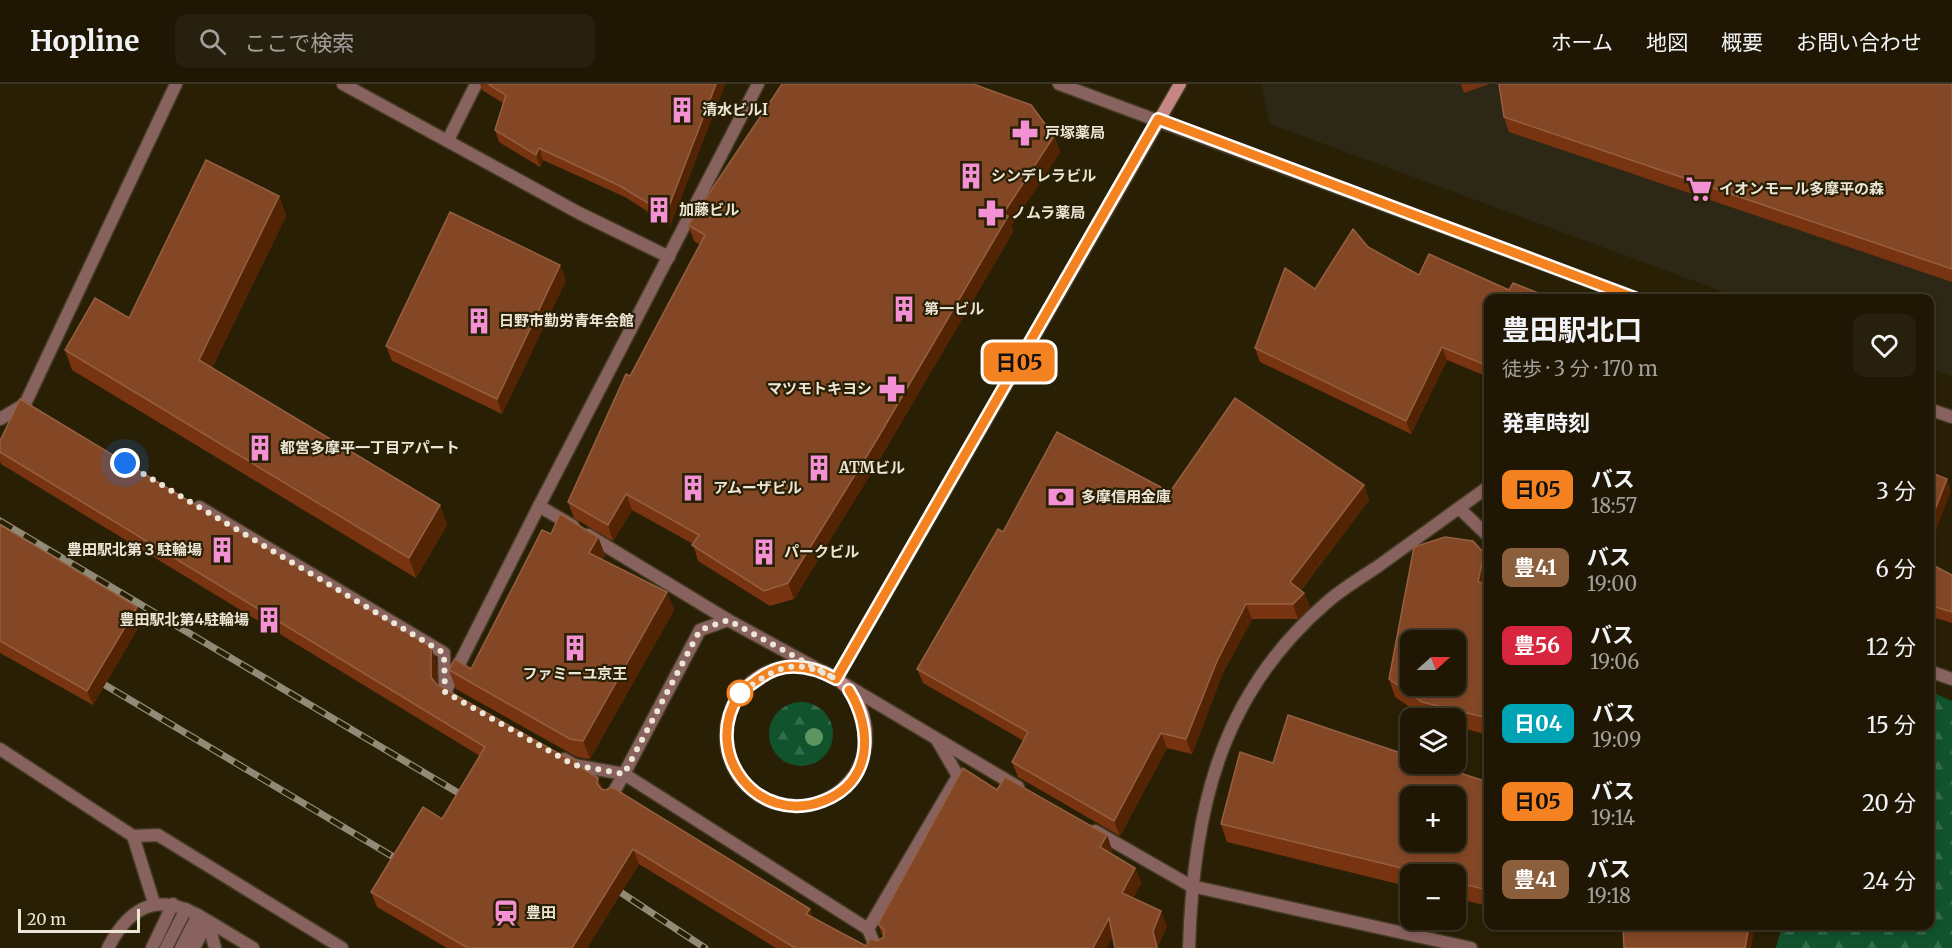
<!DOCTYPE html>
<html lang="ja">
<meta charset="utf-8">
<style>
body{margin:0;font-family:Merriweather,"Noto Sans JP",serif;background:#27200e;color:#f1f3f6;height:100vh;display:flex;flex-direction:column;font-size:22px;white-space:nowrap}
*{box-sizing:border-box;margin:0}
p{font-size:20px;color:#a19f9a}
.icon{flex:none;width:33px;height:33px;fill:none;stroke:currentColor;stroke-width:2;stroke-linecap:round;stroke-linejoin:round}
.map{position:relative;flex:1;overflow:hidden}
.details{position:absolute;left:1484px;top:210px;width:450px;height:636px;display:flex;flex-direction:column;background:#1f1704;border-radius:12px;box-shadow:0 3px 9px #0003,0 0 0 2px #3c3626}
.details>*{flex:none}
.badge{padding:0 12px;border-radius:9px;font-size:21px;line-height:39px}
.needle{width:39px;rotate:69deg}
.fabs{position:absolute;left:1400px;top:546px;display:grid;gap:12px}
.fabs a{display:grid;place-items:center;width:66px;height:66px;border-radius:12px;background:#1f1704;box-shadow:0 3px 9px #0003,0 0 0 2px #3c3626;font-size:30px}
.scale{position:absolute;left:18px;bottom:15px;width:122px;box-sizing:border-box;padding-left:6px;border:3px solid #ede6d7;border-top:0;font-size:16px;line-height:21px;white-space:nowrap;color:#ede6d7;-webkit-text-stroke:4px #291f05;paint-order:stroke}
.you{position:absolute;width:30px;height:30px;margin:-15px;border:4px solid #fff;border-radius:50%;background:#1a73e8;box-shadow:0 0 0 9px #1a73e833}
.map>.badge{position:absolute;translate:-50% -50%;box-shadow:0 0 0 3px #fff}
h2{padding:0 18px;font-size:22px;line-height:54px}
.round{display:grid;place-items:center;flex:none;width:63px;height:63px;border-radius:12px;background:#27200e}
.head{display:flex;align-items:center;justify-content:space-between;height:102px;padding:0 18px}
h1{font-size:28px;font-weight:700;line-height:45px}
ul{padding:0;list-style:none}
li{display:flex;align-items:center;gap:18px;height:78px;padding:0 18px}
li div{flex:1}
li b{display:block;font-size:22px}
li em{font-style:normal}
li .badge{min-width:66px;font-weight:700;text-align:center}
header{display:flex;align-items:center;gap:36px;box-sizing:border-box;height:84px;padding:0 30px;background:#1f1704;border-bottom:2px solid #3c3626}
header strong{font-size:28px}
nav{display:flex;gap:33px;margin-inline-start:auto;font-size:21px}
.search{width:420px;height:54px;background:#27200e;display:flex;align-items:center;gap:15px;box-sizing:border-box;padding:0 21px;border-radius:12px;color:#a19f9a;font-size:22px}
.map>svg:first-child{display:block}
.commercial{fill:#2d2716}
.forest{fill:url(#forest-firs)}
.lines{fill:none;stroke-linecap:round;stroke-linejoin:round}
.service-casing{stroke:#443b22;stroke-width:15}
.pedestrian-casing{stroke:#443b22;stroke-width:15}
.minor-casing{stroke:#443b22;stroke-width:15}
.tertiary-casing{stroke:#443b22;stroke-width:15}
.secondary-casing{stroke:#443b22;stroke-width:15}
.service{stroke:#88625f;stroke-width:12}
.pedestrian{stroke:#88625f;stroke-width:12}
.minor{stroke:#88625f;stroke-width:12}
.tertiary{stroke:#88625f;stroke-width:12}
.secondary{stroke:#c48783;stroke-width:12}
.rail-casing{stroke:#928a76;stroke-width:7}
.rail{stroke:#291f05;stroke-width:4.5;stroke-dasharray:14;stroke-linecap:butt}
.tree{fill:#5d9460}
.wall{fill:#783410}
.shaded-wall{fill:#532403}
.building{fill:#844725;stroke:#956041;stroke-width:1.5;fill-rule:evenodd}
.line-casing{stroke:#fff;stroke-width:14}
.line{stroke:#f58220;stroke-width:9}
.walk{stroke:#ede6d7;stroke-width:6;stroke-dasharray:0 10.8}
.stop-dot{fill:#fff;stroke:#f58220;stroke-width:3}
.labels{text-anchor:middle;stroke-width:4.5;stroke-linejoin:round;paint-order:stroke}
.poi-label{font-size:15px;font-weight:bold;fill:#ede6d7;stroke:#291f05;text-anchor:start}
</style>
<header>
<strong>Hopline</strong>
<div class="search"><svg class="icon" aria-label="search" viewBox="0 0 24 24"><circle cx="10" cy="10" r="6"/><path d="M15 15l6 6"/></svg>ここで検索</div>
<nav><a>ホーム</a><a>地図</a><a>概要</a><a>お問い合わせ</a></nav>
</header>
<div class="map">
<svg width="1952" height="864" viewBox="0 0 1952 864">
<defs>
<pattern id="forest-firs" width="22" height="20" patternUnits="userSpaceOnUse" patternTransform="scale(1.5)"><rect width="22" height="20" fill="#10532d"/><path d="M5 1l3.5 6h-7zM16 11l3.5 6h-7z" fill="#336c4b"/></pattern>
</defs>
<rect width="100%" height="100%" fill="#291f05"/>
<polygon class="commercial" points="1261,0 1952,0 1952,293 1929,284 1929,214 1740,214 1270,40"/>
<g class="forest">
<polygon points="1929,607 1952,617 1952,864 1776,864 1782,842 1929,842"/>
<circle cx="801" cy="650" r="32"/>
</g>
<g class="lines">
<g class="service-casing">
<g id="service">
<polyline points="868,845 874,859 882,864"/>
<polyline points="152,864 173,820"/>
<polyline points="166,864 186,825"/>
<polyline points="181,864 198,831"/>
<polyline points="194,864 208,837 253,864"/>
</g>
</g>
<g class="pedestrian-casing">
<g id="pedestrian">
<polyline points="199,423 444,569 445,608 447,610"/>
<polyline points="728,536 700,546 624,690 868,845 958,692 937,656"/>
<polyline points="564,675 574,681 624,690 611,713"/>
<polyline points="133,752 158,751 342,864"/>
</g>
</g>
<g class="minor-casing">
<g id="minor">
<polyline points="343,0 579,129 669,173"/>
<polyline points="448,56 476,0"/>
<polyline points="0,335 25,320 176,0"/>
<polyline points="539,422 758,0"/>
<polyline points="1459,424 1488,452"/>
<polyline points="588,451 728,536 836,595 1018,703"/>
<polyline points="1929,587 1952,595"/>
<polyline points="445,608 539,422 573,442"/>
<polyline points="0,665 133,752 154,819"/>
<polyline points="1095,747 1191,802 1471,864"/>
<path d="M1189,864C1193,729 1219,612 1325,520C1340,506 1359,495 1377,483C1414,456 1451,430 1488,403"/>
</g>
</g>
<g class="tertiary-casing">
<g id="tertiary">
<polyline points="1059,0 1635,214"/>
<polyline points="1929,325 1952,333"/>
<path d="M108,864C132,817 163,808 208,837L215,864"/>
</g>
</g>
<g class="secondary-casing">
<g id="secondary">
<circle cx="796" cy="652" r="70"/>
<polyline points="836,595 1180,0"/>
</g>
</g>
<use href="#service" class="service"/>
<use href="#pedestrian" class="pedestrian"/>
<use href="#minor" class="minor"/>
<use href="#tertiary" class="tertiary"/>
<use href="#secondary" class="secondary"/>
<g class="rail-casing">
<g id="rail">
<polyline points="0,437 472,717"/>
<polyline points="90,592 407,781"/>
<polyline points="608,800 705,864"/>
</g>
</g>
<use href="#rail" class="rail"/>
</g>
<circle class="tree" cx="814" cy="653" r="9"/>
<g class="wall">
<polygon points="480,0 725,0 670,142 625,113 543,76 540,83 499,58 495,46 503,19 482,6"/>
<polygon points="1461,0 1489,0 1464,9"/>
<polygon points="1952,0 1952,198 1509,48 1504,33"/>
<polygon points="1054,52 1060,68 1011,142 1013,148 881,373 794,515 770,522 698,477 693,460 632,426 613,457 574,434 568,418 630,292 700,161 694,157 688,141"/>
<polygon points="279,112 286,132 212,284 440,421 447,441 416,494 72,286 65,266 129,234"/>
<polygon points="1419,191 1509,206 1551,214 1488,214 1488,293 1447,276 1411,350 1260,278 1255,264 1315,205"/>
<polygon points="566,196 502,330 392,277 386,262"/>
<polygon points="0,357 431,563 436,578 437,601 565,673 576,676 578,681 598,694 603,705 810,825 813,834 866,862 883,854 878,840 997,706 1107,751 1112,766 1110,769 1135,784 1141,799 1133,814 1167,842 1158,862 1159,864 1115,864 1113,852 1106,864 776,864 639,780 587,864 447,864 377,823 371,808 442,735 480,672 1,380 0,377"/>
<polygon points="1364,401 1369,416 1301,506 1304,509 1310,523 1298,535 1252,535 1222,591 1192,670 1167,664 1120,752 1018,693 1012,678 1024,657 923,599 917,585 1003,448 1170,408"/>
<polygon points="0,441 137,523 142,537 93,621 0,569"/>
<polygon points="551,450 598,453 605,471 602,476 667,508 674,526 590,675 577,673 456,605 449,586 471,585"/>
<polygon points="1929,476 1931,480 1952,491 1952,539 1929,532"/>
<polygon points="1488,480 1488,651 1455,642 1455,634 1426,634 1395,613 1389,595"/>
<polygon points="1273,679 1488,698 1488,822 1455,814 1455,790 1410,790 1410,803 1227,758 1221,740"/>
</g>
<g class="shaded-wall">
<polygon points="716,0 725,0 670,142 666,130"/>
<polygon points="1054,52 1060,68 1011,142 1013,148 881,373 794,515 788,499 1003,130"/>
<polygon points="539,64 543,76 540,83 536,71"/>
<polygon points="279,112 286,132 206,296 199,276"/>
<polygon points="560,181 566,196 502,330 497,315"/>
<polygon points="1442,263 1447,276 1411,350 1406,337"/>
<polygon points="1947,395 1951,407 1929,464 1929,441"/>
<polygon points="1364,401 1369,416 1295,513 1290,498"/>
<polygon points="626,410 632,426 613,457 608,441"/>
<polygon points="440,421 447,441 416,494 409,474"/>
<polygon points="598,453 605,471 596,487 589,469"/>
<polygon points="1484,469 1488,480 1488,499 1484,516 1478,498"/>
<polygon points="667,508 674,526 590,675 583,657"/>
<polygon points="1304,509 1310,523 1298,535 1293,520"/>
<polygon points="1246,520 1252,535 1222,591 1192,670 1186,655 1217,577"/>
<polygon points="137,523 142,537 93,621 87,607"/>
<polygon points="431,563 436,578 437,608 431,593"/>
<polygon points="1161,649 1167,664 1120,752 1114,737"/>
<polygon points="598,694 604,709 597,699"/>
<polygon points="1107,751 1112,766 1106,778 1100,763"/>
<polygon points="633,765 639,780 587,864 572,864"/>
<polygon points="1135,784 1141,799 1128,824 1122,809"/>
<polygon points="810,825 815,839 806,830"/>
<polygon points="1161,827 1167,842 1158,862 1159,864 1157,864 1153,847"/>
<polygon points="1109,834 1114,849 1106,864 1093,864"/>
<polygon points="1749,842 1755,842 1751,864 1745,864"/>
</g>
<g class="building">
<polygon points="488,0 716,0 666,130 620,102 539,64 536,71 495,46 506,11"/>
<polygon points="782,0 973,0 1031,21 1054,52 1003,130 1008,132 876,357 788,499 764,507 692,461 699,451 626,410 608,441 568,418 626,290 630,292 705,151 688,141"/>
<polygon points="1499,0 1952,0 1952,185 1504,33"/>
<polygon points="206,76 279,112 199,276 440,421 409,474 65,266 95,214 129,234"/>
<polygon points="450,128 560,181 497,315 386,262"/>
<polygon points="1353,145 1368,163 1419,191 1429,170 1509,206 1513,199 1551,214 1488,214 1488,282 1442,263 1406,337 1255,264 1285,184 1315,205"/>
<polygon points="1235,314 1364,401 1290,498 1304,509 1293,520 1246,520 1217,577 1186,655 1161,649 1114,737 1012,678 1028,648 917,585 998,445 1003,448 1057,348 1170,408"/>
<polygon points="20,315 431,563 431,593 436,600 565,673 576,676 574,679 598,694 597,699 601,705 606,706 612,703 810,825 806,830 866,862 870,855 877,857 884,853 884,846 878,840 963,684 997,706 1005,693 1107,751 1100,763 1135,784 1122,809 1161,827 1153,847 1157,864 1115,864 1109,834 1093,864 795,864 633,765 572,864 468,864 371,808 423,723 442,735 485,663 0,368 0,357"/>
<polygon points="1929,388 1947,395 1929,441"/>
<polygon points="560,430 598,453 589,469 667,508 583,657 570,655 449,586 455,575 471,585 542,446 551,450"/>
<polygon points="0,441 137,523 87,607 0,557"/>
<path d="M1445,453L1473,457L1484,469L1478,498L1488,500V634L1422,618L1389,595L1414,463ZM1410,556H1455V602H1410Z"/>
<polygon points="1929,479 1952,491 1952,528 1929,521"/>
<path d="M1288,631L1410,672V680H1432L1488,698V806L1455,798V790H1426L1221,740L1240,668L1273,679ZM1410,712H1455V758H1410Z"/>
<polygon points="1623,842 1749,842 1745,864 1624,864"/>
</g>
<g class="lines">
<g class="line-casing">
<path id="line" d="M849,606C873,645 873,698 823,717C758,742 701,670 739,611C744,604 753,599 760,594C784,576 812,582 836,595L1158,35L1635,214"/>
</g>
<use href="#line" class="line"/>
<path class="walk" d="M125,379L444,569L445,608L574,681L624,690L700,546L728,536L836,595C793,572 777,583 740,609"/>
</g>
<defs>
<g id="building-bare" transform="scale(2.07)"><path d="M-4-6H4V6H1V3H-1V6H-4ZM-2.5-4.3h1.7v1.8h-1.7ZM.8-4.3h1.7v1.8H.8ZM-2.5-1h1.7V.8h-1.7ZM.8-1h1.7V.8H.8Z" fill="#f491d4" stroke="#291f05" stroke-width="2.5" paint-order="stroke"/></g>
<g id="pharmacy-bare" transform="scale(2.07)"><path d="M-2-6h4v4h4v4h-4v4h-4v-4h-4v-4h4Z" fill="#f491d4" stroke="#291f05" stroke-width="2.5" paint-order="stroke"/></g>
<g id="supermarket-bare" transform="scale(2.07)"><path d="M-6-5.5h2.5l.6 2H6L4.5 2H-2.5L-4.4-4H-6ZM-1.5 3.2a1.3 1.3 0 1 0 .1 0ZM3 3.2a1.3 1.3 0 1 0 .1 0Z" fill="#f491d4" stroke="#291f05" stroke-width="2.5" paint-order="stroke"/></g>
<g id="bank-bare" transform="scale(2.07)"><path d="M-6-4H6V4H-6ZM0-2.3a2.3 2.3 0 1 0 0 4.6a2.3 2.3 0 1 0 0-4.6Z" fill="#f491d4" stroke="#291f05" stroke-width="2.5" paint-order="stroke"/></g>
<g id="station-bare" transform="scale(2.07)"><path d="M-3-6H3Q5-6 5-4V2Q5 4 3 4L4.5 6H3L1.5 4h-3L-3 6H-4.5L-3 4Q-5 4-5 2V-4Q-5-6-3-6ZM-3.5-4v3h7v-3ZM-3.5 1v1.5H-2V1ZM2 1v1.5H3.5V1Z" fill="#f491d4" stroke="#291f05" stroke-width="2.5" paint-order="stroke"/></g>
</defs>
<g fill-rule="evenodd">
<use href="#building-bare" x="682" y="26"/>
<use href="#pharmacy-bare" x="1025" y="49"/>
<use href="#building-bare" x="971" y="92"/>
<use href="#supermarket-bare" x="1699" y="105"/>
<use href="#building-bare" x="659" y="126"/>
<use href="#pharmacy-bare" x="991" y="129"/>
<use href="#building-bare" x="904" y="225"/>
<use href="#building-bare" x="479" y="237"/>
<use href="#pharmacy-bare" x="892" y="305"/>
<use href="#building-bare" x="260" y="364"/>
<use href="#building-bare" x="819" y="384"/>
<use href="#building-bare" x="693" y="404"/>
<use href="#bank-bare" x="1061" y="413"/>
<use href="#building-bare" x="222" y="466"/>
<use href="#building-bare" x="764" y="468"/>
<use href="#building-bare" x="269" y="536"/>
<use href="#building-bare" x="575" y="564"/>
<use href="#station-bare" x="506" y="829"/>
</g>
<circle class="stop-dot" cx="740" cy="609" r="12"/>
<g class="labels">
<g class="poi-label">
<text x="702" y="31">清水ビルI</text>
<text x="1045" y="54">戸塚薬局</text>
<text x="991" y="97">シンデレラビル</text>
<text x="1719" y="110">イオンモール多摩平の森</text>
<text x="679" y="131">加藤ビル</text>
<text x="1011" y="134">ノムラ薬局</text>
<text x="924" y="230">第一ビル</text>
<text x="499" y="242">日野市勤労青年会館</text>
<text x="872" y="310" text-anchor="end">マツモトキヨシ</text>
<text x="280" y="369">都営多摩平一丁目アパート</text>
<text x="839" y="389">ATMビル</text>
<text x="713" y="409">アムーザビル</text>
<text x="1081" y="418">多摩信用金庫</text>
<text x="202" y="471" text-anchor="end">豊田駅北第３駐輪場</text>
<text x="784" y="473">パークビル</text>
<text x="249" y="541" text-anchor="end">豊田駅北第4駐輪場</text>
<text x="575" y="595" text-anchor="middle">ファミーユ京王</text>
<text x="526" y="834">豊田</text>
</g>
</g>
</svg>
<div class="fabs">
<a><svg class="needle" viewBox="-14 -14 28 28"><path d="M0-13l5 13h-10z" fill="#e53935"/><path d="M0 13l5-13h-10z" fill="#a19f9a"/></svg></a>
<a><svg class="icon" aria-label="layers" viewBox="0 0 24 24"><path d="M12 4l9 5-9 5-9-5zM3 14l9 5 9-5"/></svg></a>
<a>+</a>
<a>−</a>
</div>
<div class="scale">20 m</div>
<div class="you" style="left:125px;top:379px"></div>
<b class="badge" style="left:1019px;top:278px;background:#f58220;color:#111">日05</b>
<section class="details">
<div class="head"><div><h1>豊田駅北口</h1><p>徒歩 · 3 分 · 170 m</p></div><a class="round"><svg class="icon" aria-label="heart" viewBox="0 0 24 24"><path d="M12 20l-8-8c-3-5 5-10 8-4 3-6 11-1 8 4z"/></svg></a></div>
<h2>発車時刻</h2>
<ul>
<li><span class="badge" style="background:#f58220;color:#111">日05</span><div><b>バス</b><p>18:57</p></div><em>3 分</em></li>
<li><span class="badge" style="background:#8b5e3c;color:#fff">豊41</span><div><b>バス</b><p>19:00</p></div><em>6 分</em></li>
<li><span class="badge" style="background:#d7263d;color:#fff">豊56</span><div><b>バス</b><p>19:06</p></div><em>12 分</em></li>
<li><span class="badge" style="background:#00a3b4;color:#fff">日04</span><div><b>バス</b><p>19:09</p></div><em>15 分</em></li>
<li><span class="badge" style="background:#f58220;color:#111">日05</span><div><b>バス</b><p>19:14</p></div><em>20 分</em></li>
<li><span class="badge" style="background:#8b5e3c;color:#fff">豊41</span><div><b>バス</b><p>19:18</p></div><em>24 分</em></li>
</ul>
</section>
</div>
